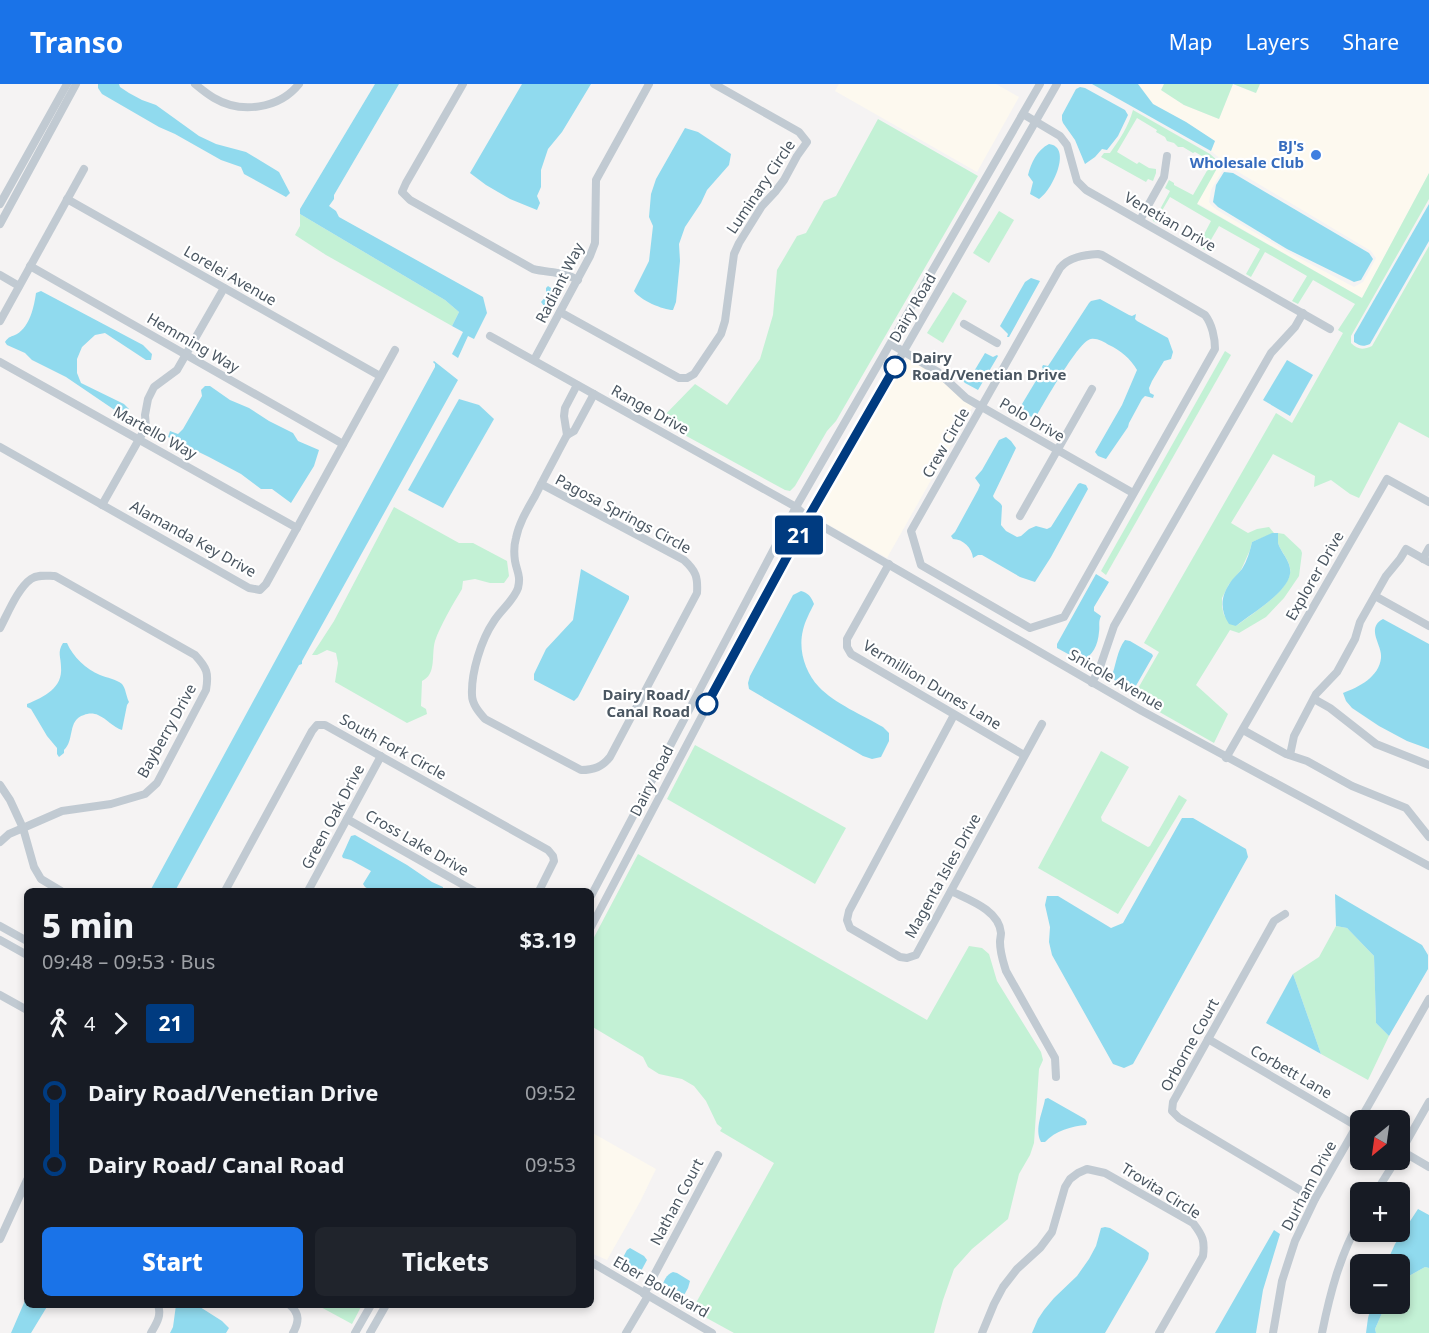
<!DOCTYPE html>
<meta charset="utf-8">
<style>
body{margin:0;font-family:"Noto Sans",sans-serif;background:#20242c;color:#f1f3f6;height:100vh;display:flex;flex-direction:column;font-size:22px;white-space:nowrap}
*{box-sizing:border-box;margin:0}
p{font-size:20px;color:#9ea1a6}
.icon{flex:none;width:33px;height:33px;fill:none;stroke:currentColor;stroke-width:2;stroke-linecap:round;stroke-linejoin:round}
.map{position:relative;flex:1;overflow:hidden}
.panel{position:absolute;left:24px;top:804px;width:570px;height:420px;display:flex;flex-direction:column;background:#171b24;border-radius:9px;box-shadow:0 3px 9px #0003}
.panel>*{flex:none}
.badge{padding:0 12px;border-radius:4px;font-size:21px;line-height:39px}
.needle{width:39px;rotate:209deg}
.buttons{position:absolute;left:1350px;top:1026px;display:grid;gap:12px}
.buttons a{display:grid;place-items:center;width:60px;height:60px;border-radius:9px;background:#171b24;box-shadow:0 3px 9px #0003;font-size:30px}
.map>.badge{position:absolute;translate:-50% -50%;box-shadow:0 0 0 3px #fff}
.legs{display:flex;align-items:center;gap:9px;height:66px;padding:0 18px;font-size:20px}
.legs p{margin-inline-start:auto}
.summary{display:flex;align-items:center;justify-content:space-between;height:102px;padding:0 18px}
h1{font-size:33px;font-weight:800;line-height:45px}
.primary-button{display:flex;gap:12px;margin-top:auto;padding:12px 18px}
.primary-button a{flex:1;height:69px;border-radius:9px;background:#1a73e8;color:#fff;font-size:24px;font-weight:800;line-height:69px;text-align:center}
.primary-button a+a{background:#20242c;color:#f1f3f6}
ul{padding:0 18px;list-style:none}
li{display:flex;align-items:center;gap:21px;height:72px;font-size:22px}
li i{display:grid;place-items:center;width:9px;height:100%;margin:0 8px;background:currentColor}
li i::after{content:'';width:15px;height:15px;margin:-8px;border:4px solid;border-radius:50%;background:#171b24}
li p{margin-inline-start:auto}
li:first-child i{background:linear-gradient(#0000 50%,currentColor 0)}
li:last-child i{background:linear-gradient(currentColor 50%,#0000 0)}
header{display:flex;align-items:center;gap:36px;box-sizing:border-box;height:84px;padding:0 30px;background:#1a73e8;color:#fff}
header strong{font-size:28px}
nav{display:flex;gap:33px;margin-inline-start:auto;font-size:21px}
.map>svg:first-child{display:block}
.commercial{fill:#fdf9ef;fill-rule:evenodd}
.green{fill:#c3f1d5}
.water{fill:#90daee}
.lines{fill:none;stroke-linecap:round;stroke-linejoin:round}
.minor{stroke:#c1cad2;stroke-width:8}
.line-1-casing{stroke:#fff;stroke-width:14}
.line-1{stroke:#003b80;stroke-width:9}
.shop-dot{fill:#3f7fe0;stroke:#fff;stroke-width:2}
.stop-1-dot{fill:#fff;stroke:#003b80;stroke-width:3}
.labels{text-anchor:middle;stroke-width:4.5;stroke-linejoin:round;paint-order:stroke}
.shop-label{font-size:15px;font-weight:bold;fill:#366cbe;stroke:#fff;text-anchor:end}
.street-label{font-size:15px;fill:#4a5661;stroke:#fff}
.stop-label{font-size:15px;font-weight:bold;fill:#4a5661;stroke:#fff;text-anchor:start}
</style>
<header>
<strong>Transo</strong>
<nav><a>Map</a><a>Layers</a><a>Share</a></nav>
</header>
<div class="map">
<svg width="1429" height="1249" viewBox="0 0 1429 1249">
<rect width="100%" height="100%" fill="#f5f3f3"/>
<g class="commercial">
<polygon points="839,0 996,0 1019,13 977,88 835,7"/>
<path d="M1138,0H1164L1162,7L1184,21L1219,35L1233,0L1255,9L1260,0H1429V89L1362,214L1197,119L1221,75L1211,67L1215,57L1186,38L1153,20ZM1226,83L1235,86L1371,167L1376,174L1375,176L1363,198L1354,203L1286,167L1217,126L1211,121L1209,118L1211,106L1222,87Z"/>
<polygon points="908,274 936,291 973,322 887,474 815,433"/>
<polygon points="591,1048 656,1085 640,1118 607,1176 591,1169"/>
</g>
<g class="green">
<polygon points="1164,0 1260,0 1256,9 1233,0 1219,35 1184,21 1161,6"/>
<path d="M1133,26L1210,70L1220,79L1197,120L1362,214L1429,89V115L1351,252V259C1358,266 1363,266 1372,262L1429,162V354L1399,338L1359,414L1350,410L1331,396L1314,403L1315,392L1273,370L1231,439L1248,449L1257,445L1269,443L1274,449L1252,458L1250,466L1241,486L1229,500L1222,514V523L1224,531L1236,542C1251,530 1287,509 1290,489C1292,478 1281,469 1278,459C1278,456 1278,452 1278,449L1284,450L1301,466L1302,469L1299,492L1284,514L1266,533L1239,549L1230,546L1196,601L1228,630L1214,659L1133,613L1159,568L1144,559L1276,329L1292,339L1343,249L1338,246L1355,220L1313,196L1298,220L1292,217L1307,192L1265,168L1251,193L1246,190L1260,165L1219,142L1205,166L1198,162L1211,137L1170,113L1160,130L1157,139L1153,137L1151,128L1153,126L1158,129L1170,107L1165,104L1169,96L1174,99V101L1193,111L1212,78L1195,68L1193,69L1183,63H1178L1174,59L1167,57L1165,53L1156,48L1157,46L1137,34L1117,68L1137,80L1139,78L1149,84L1156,85V89L1153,97L1148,95L1146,98L1101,73L1104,69H1110C1120,55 1128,43 1133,26Z"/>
<polygon points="878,35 978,92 836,337 827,347 795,402 790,407 785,406 659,337 695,300 727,321 760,275 773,231 777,186 797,152 806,149 824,117 836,112"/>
<polygon points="999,127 1014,136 989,179 973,169"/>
<polygon points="300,130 445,216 459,228 452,242 326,171 295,151 300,142"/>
<polygon points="953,208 967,217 943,259 927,249"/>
<polygon points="1225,267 1231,271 1106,491 1101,487"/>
<path d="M394,423L459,459H473L507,477L509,492L504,499H490L475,495L463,497L462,505C453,520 440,542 435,557C431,571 437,590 422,597L421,622L426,625L427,630L407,639L335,598L338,579L336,569L327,566L317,571H312L334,537Z"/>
<polygon points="695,661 846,744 815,800 667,715"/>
<polygon points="1101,667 1129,683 1101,733 1102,737 1148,763 1150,762 1179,711 1187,716 1118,830 1038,784"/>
<polygon points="638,770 927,936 969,862 982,864 989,870 997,897 1041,968 1043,976 1039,985 1034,1059 1030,1071 1019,1090 1008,1135 972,1165 954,1185 943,1216 934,1249 734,1249 692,1226 774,1079 720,1047 722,1044 717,1040 706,1017 694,1002 682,995 659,990 648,983 643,973 591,942 591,859"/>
<polygon points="1336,842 1347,844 1374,872 1376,939 1389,952 1368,996 1321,970 1293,890 1319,873"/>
<polygon points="1425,1183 1429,1184 1429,1249 1376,1249 1375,1245 1386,1220 1400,1220 1400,1197"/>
<polygon points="317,1221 362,1221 352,1240"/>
</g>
<g class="water">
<polygon points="98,0 119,0 120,3 129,9 142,16 156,21 199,52 216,60 246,68 279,88 290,109 286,113 244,90 241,83 221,76 175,50 159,43 102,10 98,4"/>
<polygon points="375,0 399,0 334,111 334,115 329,122 336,127 339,133 483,213 487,229 474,255 468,252 458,274 452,270 463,248 452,242 459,228 445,216 300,130 300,125"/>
<polygon points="522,0 591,0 562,48 548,65 541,86 541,103 537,112 540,119 537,126 510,115 486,101 470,89"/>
<polygon points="1092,0 1138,0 1153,20 1186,38 1215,57 1211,67"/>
<polygon points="1080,3 1085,4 1125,26 1128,31 1118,52 1107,66 1102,65 1095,73 1085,80 1075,56 1063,39 1062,36 1062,31 1076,5"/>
<path d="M685,44L698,48L731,70L729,81L707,106L701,119L685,143L679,160L680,177L676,218L673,226C663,226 640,216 634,207L649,177L653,142L649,133L651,110L656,95Z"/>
<path d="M1049,60C1073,63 1052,107 1039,115L1030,110L1033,98L1028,91C1031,79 1037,66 1049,60Z"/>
<polygon points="1224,88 1233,89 1369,169 1373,175 1361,196 1354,198 1287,165 1218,123 1213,118 1216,101"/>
<path d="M1429,120V157L1370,260C1363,263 1360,262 1354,258V251Z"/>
<polygon points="1031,194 1040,197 1009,253 1007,253 1008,250 1000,242 1025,198"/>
<polygon points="548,202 554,206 555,212 548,220 544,222 541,218 546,212 546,204"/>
<path d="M41,207L143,261L152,270L151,276H146L105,249L95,251L82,263L77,275V289L81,299L124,320L129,325L125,330L119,329L66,293L32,276L25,269L7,261L5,258C9,252 11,253 17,250C30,242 34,223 36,209Z"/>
<path d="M1100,215L1129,231L1132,232L1136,230L1135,235L1137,237L1168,254L1173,268L1171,275L1164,277L1152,297L1149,304L1150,309L1154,311L1153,314L1145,312L1142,315L1129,339L1128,343L1106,375L1098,372L1095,368L1122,321L1137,286C1131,275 1120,266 1109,261C1104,258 1097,254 1091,255C1079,256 1045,318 1037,331L1034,334L1025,330L1019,325L1043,285L1042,283L1043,281L1048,282L1052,276L1089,219L1091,217Z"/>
<polygon points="985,269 993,273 997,271 998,272 978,306 965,299 957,291 958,290 970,294"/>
<polygon points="1287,276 1313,291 1290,332 1263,316"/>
<polygon points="434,277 458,296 302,577 302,580 299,581 175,807 150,807 435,283 435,280 433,278"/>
<polygon points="205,302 210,302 230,316 249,324 269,337 293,349 298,357 319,366 314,382 291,419 272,405 261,405 241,390 209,373 168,353 170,347 178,350 183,345 202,312 201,306"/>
<polygon points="459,315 479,321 494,335 443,424 408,406"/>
<path d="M1006,353L1011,357L1016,364L993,412C995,417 1000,417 1002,422L1001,441L1006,447L1017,453L1021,452L1029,445L1036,442L1047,445L1051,443L1078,400L1080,399L1086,401L1088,405L1051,473L1035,498L1020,493L982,471H978L973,474C972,464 963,455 953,455L951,452L955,448L978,406L980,401L975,394L982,386L999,356Z"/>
<path d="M1272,449H1278C1278,452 1278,456 1278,459C1281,469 1292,478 1290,490C1287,509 1251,530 1236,542L1229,540C1219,524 1221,511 1232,496C1235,492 1239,489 1242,485C1247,477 1250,467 1252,458Z"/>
<polygon points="581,485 629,512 629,515 578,613 574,617 534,596 534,590 546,565 573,536"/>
<path d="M1096,490L1109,498L1094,523V527L1101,532C1098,538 1100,542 1099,548C1098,561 1093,572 1081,577L1057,564V560Z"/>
<path d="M801,507C808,509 811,512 814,520C810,528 805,537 803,546C798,566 805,588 819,603C834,619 864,632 883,643L889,649V657L881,673L872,675L863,672L749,605L748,599L750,592L793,511Z"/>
<path d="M1383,535L1429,560V665L1407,657L1379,642L1352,624L1346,617L1343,609C1359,603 1379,593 1381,574C1383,562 1365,544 1383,535Z"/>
<path d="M1125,556L1130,557L1152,570L1153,572L1133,607L1111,594C1116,582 1117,566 1125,556Z"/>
<path d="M63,559H67C73,573 86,585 100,591C107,594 116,595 122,600C126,605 126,612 129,618L127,621L122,646C113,643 107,635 98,631C94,629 88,629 84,631C67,636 75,656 64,666V669L59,673L57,670V664L47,652L31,625L27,623V620C44,613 63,604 61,583C61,573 57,568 63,559Z"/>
<polygon points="1182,734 1193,734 1246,765 1248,773 1133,980 1124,984 1113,980 1052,871 1049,858 1050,843 1045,821 1047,812 1058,812 1111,844 1123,839"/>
<polygon points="355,751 407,781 432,798 443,803 443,807 372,807 365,803 363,800 371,787 351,776 343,774 342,772 351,752"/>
<polygon points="1335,810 1422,861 1428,871 1428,885 1389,952 1376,939 1374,872 1347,844 1336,842"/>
<polygon points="1293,890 1321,970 1266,939"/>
<path d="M1048,1014L1085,1035L1087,1038L1086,1041C1072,1042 1055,1047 1045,1058H1041C1034,1044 1043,1028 1045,1015Z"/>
<polygon points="1418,1125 1429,1131 1429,1184 1425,1183 1400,1197 1400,1180 1386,1180 1395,1160"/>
<polygon points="1105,1143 1110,1144 1146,1166 1149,1169 1148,1175 1105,1249 1032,1249 1038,1235 1044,1226 1054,1214 1077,1192 1089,1175 1096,1162 1101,1144"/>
<polygon points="1274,1146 1280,1150 1263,1206 1256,1249 1215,1249"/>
<polygon points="630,1164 644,1172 647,1176 640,1189 635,1188 620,1179 627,1166"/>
<path d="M673,1188L677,1189L690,1197L688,1204L683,1213L676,1212L663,1204C662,1198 667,1190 673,1188Z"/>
<polygon points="27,1212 27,1221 48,1221 31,1249 11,1249"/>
<polygon points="1372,1220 1386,1220 1375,1245 1376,1249 1366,1249 1368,1234"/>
<polygon points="176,1221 199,1221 200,1223 222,1237 229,1244 226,1249 170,1249 173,1243"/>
</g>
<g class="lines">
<g class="minor">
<path d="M195,0C201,5 207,10 214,14C241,30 279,25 299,0"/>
<path d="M463,0L406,99L402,108L410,116L533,185C549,189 562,187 578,196"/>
<polyline points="1023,30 1060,52 1067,61 1077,97 1086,106 1330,245"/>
<polyline points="67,115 380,292"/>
<polyline points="0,120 67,0"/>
<polyline points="1140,136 1164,93 1167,72"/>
<polyline points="0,140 76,0"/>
<path d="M1098,170L1102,171L1205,231C1212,240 1215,254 1215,265L1064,533L1030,544L921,481L911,447L1060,184C1069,173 1084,171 1098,170Z"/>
<polyline points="30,182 343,360"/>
<polyline points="0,191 19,202"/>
<polyline points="560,228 679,294 687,294 694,290 721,250 725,237 734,170 739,159 762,122 775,108 784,96 797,72 807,58 799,48 714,0"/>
<polyline points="0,237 84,85"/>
<polyline points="964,240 997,259"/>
<polyline points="490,252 796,423 808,434 1142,627 1429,782"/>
<polyline points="891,260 938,288 966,314 1133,409"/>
<polyline points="534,276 590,172 595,159 596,96 649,0"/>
<polyline points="0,278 297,444"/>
<polyline points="567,351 564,332 565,324 577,301"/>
<polyline points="0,363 249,504 260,506 266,500 395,266"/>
<path d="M541,400L684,476C696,487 698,493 697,509L610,673C602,683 594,686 581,686L485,635C479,628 472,620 472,611C471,589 481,556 494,537C501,526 514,516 518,504C521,492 517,488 515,477C514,470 514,461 516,454C519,439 527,426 535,412C545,392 556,372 567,351L574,347L594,310"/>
<polyline points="102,421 146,343 145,331 148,315 154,303 177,286 224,204"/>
<polyline points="1020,432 1092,305"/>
<polyline points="1423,475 1429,464"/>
<polyline points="889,480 847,555 847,563 851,570 1024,671"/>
<polyline points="1375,512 1429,542"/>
<path d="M0,544C8,529 18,504 31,495C38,490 48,492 55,492L195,571C207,584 209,589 206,606L157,699L145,710L111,720L62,727L23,744L10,716L0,701"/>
<polyline points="1092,599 1100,583 1114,542 1271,269 1295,243 1303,229"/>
<polyline points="1314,615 1330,624 1376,660 1429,681"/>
<polyline points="954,631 849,827 847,836 850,844 900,873 907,874 916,871 1042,640"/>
<polyline points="1243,646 1286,670 1307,677 1352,702 1406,724 1429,753"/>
<polyline points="1290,671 1294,652 1316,610 1337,588 1355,555 1360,538 1386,492 1400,475 1406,465 1429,478"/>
<polyline points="1226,674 1387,395 1429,418"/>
<polyline points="347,735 474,807"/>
<polyline points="0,758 9,750 23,744 34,783 41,795 61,807"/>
<polyline points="225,807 312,647 317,641 325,641 548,766 553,772 554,777 539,807"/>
<polyline points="308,807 381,672"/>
<path d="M951,807C969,816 999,826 1001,849C1001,852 1000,855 1000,858C1000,869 1003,877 1006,887L1055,974L1056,993"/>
<polyline points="591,812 796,423 1040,0"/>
<polyline points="1285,830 1274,837 1173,1018 1172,1027 1179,1034 1315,1115"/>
<polyline points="0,842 27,857"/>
<polyline points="591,843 722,594 808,434 1057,0"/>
<polyline points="0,856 27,871"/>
<polyline points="0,911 27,926"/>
<polyline points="1208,955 1360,1044"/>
<polyline points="1400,1066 1429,1083"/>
<polyline points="1400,1069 1429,1018"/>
<polyline points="1376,1108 1396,1076"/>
<polyline points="0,1155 27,1096"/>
<polyline points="591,1178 712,1249"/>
<polyline points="644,1210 718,1071"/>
<path d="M290,1221C300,1230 299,1238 293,1249"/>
<path d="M151,1249C156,1240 162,1232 158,1221"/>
<polyline points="355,1249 371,1221"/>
<polyline points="370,1249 386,1221"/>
<polyline points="626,1249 648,1212"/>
<path d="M982,1249L994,1220L1003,1203L1017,1185L1040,1164L1052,1148L1065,1103L1070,1095L1078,1089L1087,1085L1105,1089L1193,1139C1203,1152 1205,1157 1203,1172L1159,1249"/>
<polyline points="1273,1249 1282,1197 1295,1157 1315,1115 1429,915"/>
<path d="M1322,1249C1330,1209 1340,1171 1360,1136"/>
</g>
</g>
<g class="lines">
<g class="line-1-casing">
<polyline id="line-1" points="707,620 808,434 895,283"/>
</g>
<use href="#line-1" class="line-1"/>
</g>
<circle class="shop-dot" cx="1316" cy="71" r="6"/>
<g class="stop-1-dot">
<circle cx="895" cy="283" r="10"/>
<circle cx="707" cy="620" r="10"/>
</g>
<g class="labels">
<g class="shop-label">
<text x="1304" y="67">BJ's<tspan x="1304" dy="17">Wholesale Club</tspan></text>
</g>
<g class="street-label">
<text transform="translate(761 103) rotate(-56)" y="5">Luminary Circle</text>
<text transform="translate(1170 138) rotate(30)" y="5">Venetian Drive</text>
<text transform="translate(230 192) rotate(30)" y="5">Lorelei Avenue</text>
<text transform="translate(560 199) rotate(-63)" y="5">Radiant Way</text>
<text transform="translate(913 224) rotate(-60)" y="5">Dairy Road</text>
<text transform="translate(193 259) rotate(30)" y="5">Hemming Way</text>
<text transform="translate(650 326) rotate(29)" y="5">Range Drive</text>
<text transform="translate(1032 336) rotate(30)" y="5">Polo Drive</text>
<text transform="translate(155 349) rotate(29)" y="5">Martello Way</text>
<text transform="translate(946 359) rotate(-60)" y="5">Crew Circle</text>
<text transform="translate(623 430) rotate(28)" y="5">Pagosa Springs Circle</text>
<text transform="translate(193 455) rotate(29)" y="5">Alamanda Key Drive</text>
<text transform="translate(1315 492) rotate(-60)" y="5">Explorer Drive</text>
<text transform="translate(1116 596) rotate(30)" y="5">Snicole Avenue</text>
<text transform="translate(932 601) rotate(31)" y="5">Vermillion Dunes Lane</text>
<text transform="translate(167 647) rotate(-61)" y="5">Bayberry Drive</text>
<text transform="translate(393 663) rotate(29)" y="5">South Fork Circle</text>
<text transform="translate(652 697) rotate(-63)" y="5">Dairy Road</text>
<text transform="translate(333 733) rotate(-62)" y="5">Green Oak Drive</text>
<text transform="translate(417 759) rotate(30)" y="5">Cross Lake Drive</text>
<text transform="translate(943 792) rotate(-61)" y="5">Magenta Isles Drive</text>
<text transform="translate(1190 961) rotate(-61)" y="5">Orborne Court</text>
<text transform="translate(1291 988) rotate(30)" y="5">Corbett Lane</text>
<text transform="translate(1309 1102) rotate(-62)" y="5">Durham Drive</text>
<text transform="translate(1161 1107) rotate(32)" y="5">Trovita Circle</text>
<text transform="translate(677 1118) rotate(-62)" y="5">Nathan Court</text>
<text transform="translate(661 1203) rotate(30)" y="5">Eber Boulevard</text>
</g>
<g class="stop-label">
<text x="912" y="279">Dairy<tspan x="912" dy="17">Road/Venetian Drive</tspan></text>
<text x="690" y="616" text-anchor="end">Dairy Road/<tspan x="690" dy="17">Canal Road</tspan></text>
</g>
</g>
</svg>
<div class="buttons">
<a><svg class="needle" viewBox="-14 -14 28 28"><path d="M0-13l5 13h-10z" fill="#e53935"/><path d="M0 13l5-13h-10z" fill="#9ea1a6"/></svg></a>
<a>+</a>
<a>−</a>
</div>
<b class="badge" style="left:799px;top:451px;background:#003b80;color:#fff">21</b>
<section class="panel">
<div class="summary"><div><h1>5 min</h1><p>09:48 – 09:53 · Bus</p></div><b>$3.19</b></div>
<div class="legs"><svg class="icon" aria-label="walk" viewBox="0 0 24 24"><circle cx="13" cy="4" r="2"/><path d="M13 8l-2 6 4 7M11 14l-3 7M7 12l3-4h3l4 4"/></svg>4<svg class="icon" aria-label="forward" viewBox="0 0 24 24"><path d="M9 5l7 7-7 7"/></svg><b class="badge" style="background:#003b80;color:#fff">21</b></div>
<ul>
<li><i style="color:#003b80"></i><b>Dairy Road/Venetian Drive</b><p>09:52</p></li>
<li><i style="color:#003b80"></i><b>Dairy Road/ Canal Road</b><p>09:53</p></li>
</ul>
<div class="primary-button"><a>Start</a><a>Tickets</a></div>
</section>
</div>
